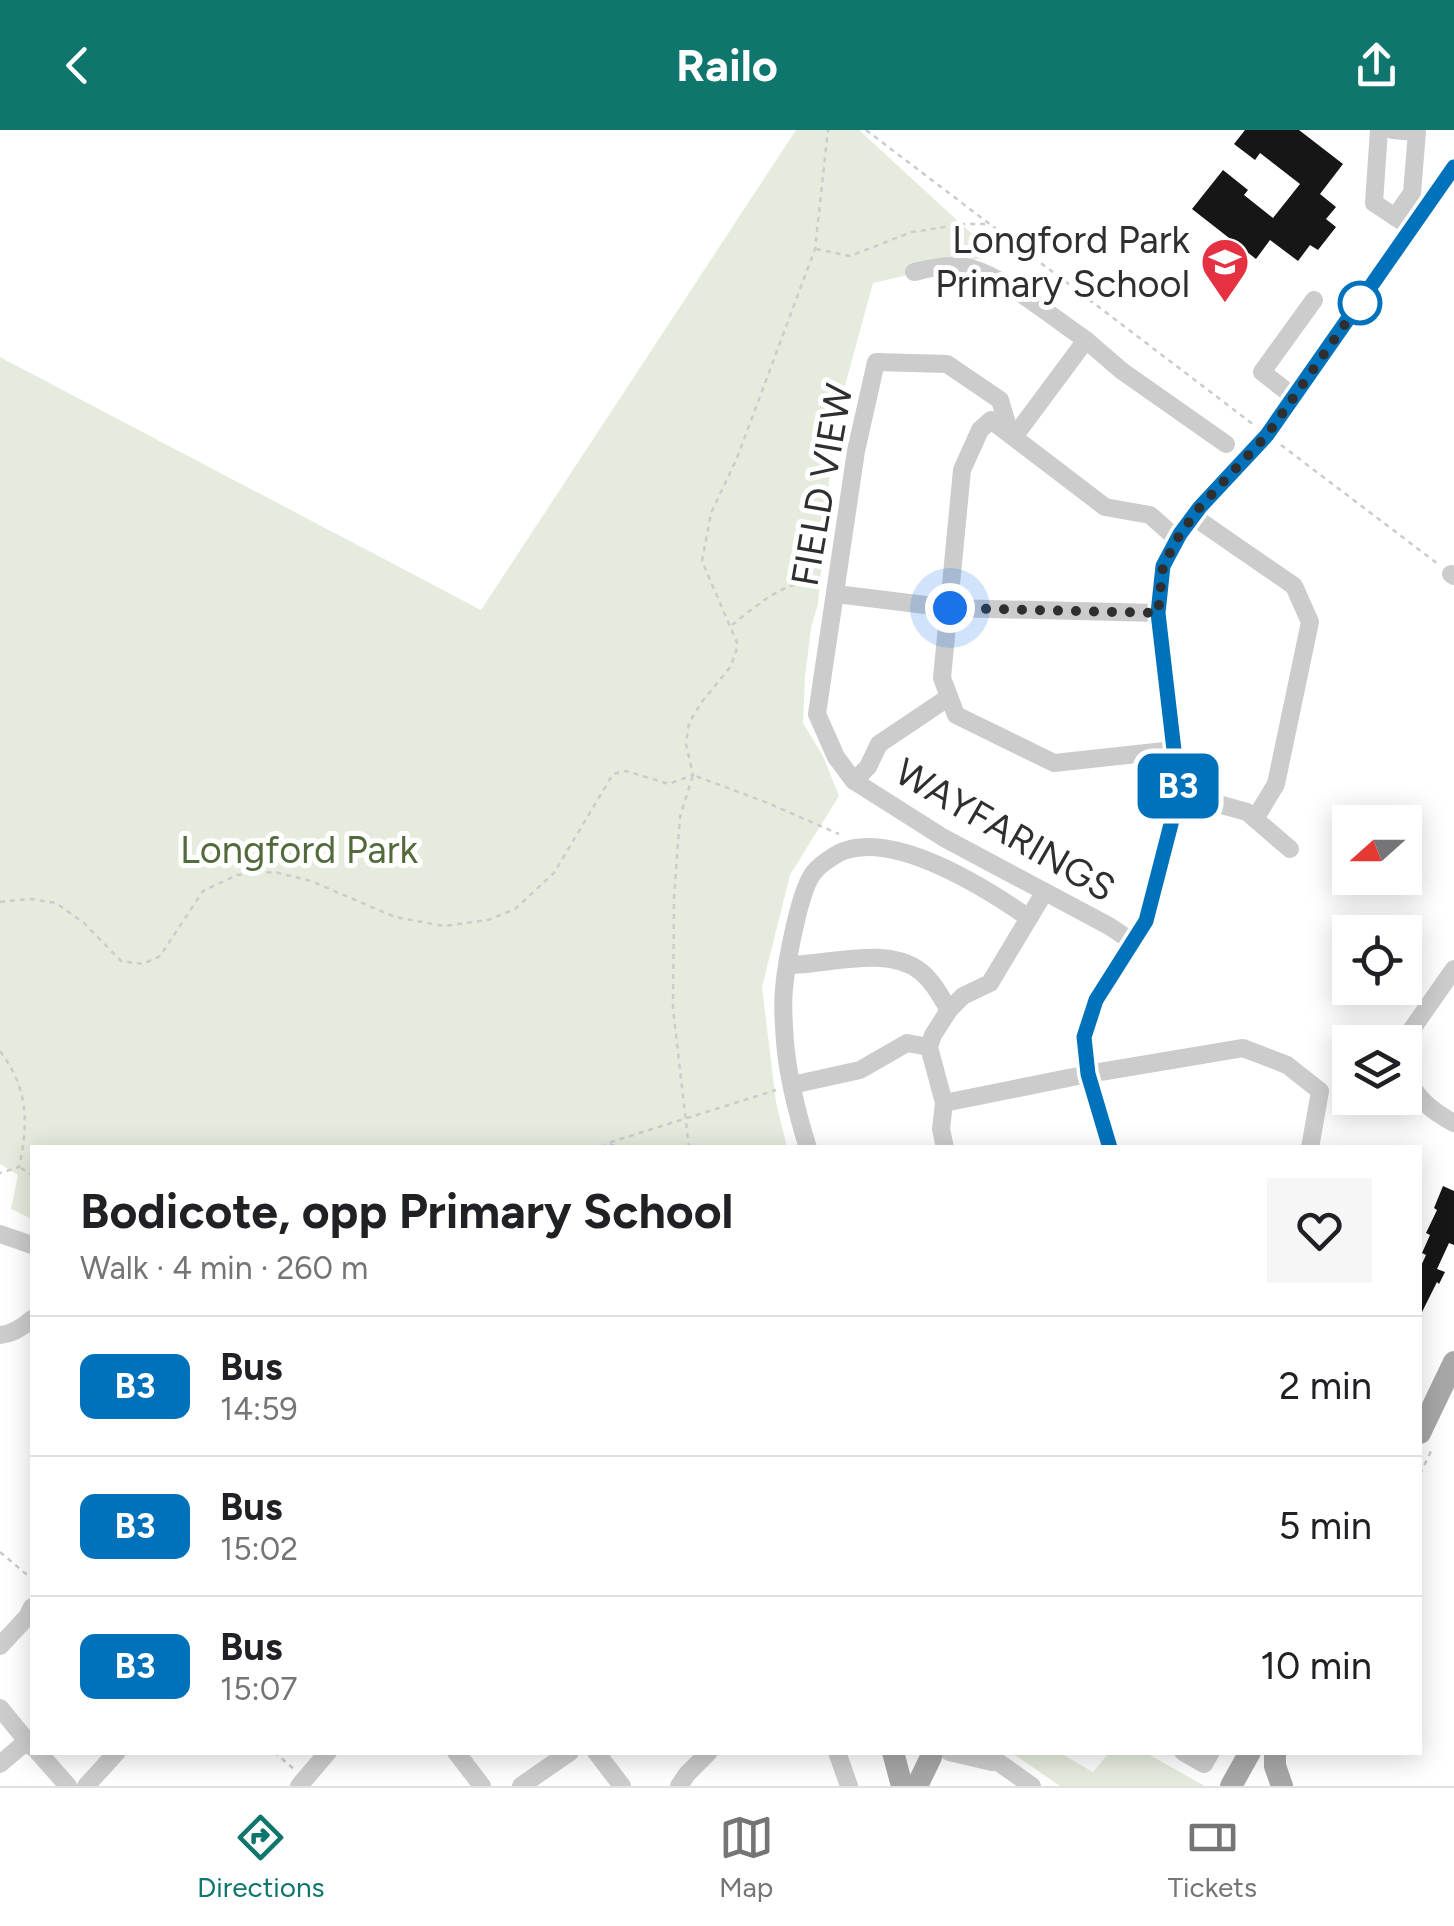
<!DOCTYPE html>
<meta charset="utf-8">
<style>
body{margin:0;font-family:Figtree,sans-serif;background:#f6f6f6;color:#202124;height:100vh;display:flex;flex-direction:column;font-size:38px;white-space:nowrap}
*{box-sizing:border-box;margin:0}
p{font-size:32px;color:#757577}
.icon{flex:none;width:55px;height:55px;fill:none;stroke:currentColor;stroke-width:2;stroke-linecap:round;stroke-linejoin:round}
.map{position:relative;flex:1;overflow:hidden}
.drawer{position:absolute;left:30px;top:1015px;width:1392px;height:610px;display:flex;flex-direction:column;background:#fff;border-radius:0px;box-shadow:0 5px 25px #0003}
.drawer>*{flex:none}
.badge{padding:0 20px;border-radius:15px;font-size:35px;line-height:65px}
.needle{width:65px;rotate:249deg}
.tools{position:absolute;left:1332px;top:675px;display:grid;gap:20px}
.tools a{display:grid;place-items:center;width:90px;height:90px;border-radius:0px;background:#fff;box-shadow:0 5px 25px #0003;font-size:50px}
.you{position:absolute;width:50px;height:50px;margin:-25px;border:8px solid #fff;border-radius:50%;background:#1a73e8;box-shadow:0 0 0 15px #1a73e833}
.map>.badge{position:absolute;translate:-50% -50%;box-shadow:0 0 0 5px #fff}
.round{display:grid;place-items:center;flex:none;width:105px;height:105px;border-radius:0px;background:#f6f6f6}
.headline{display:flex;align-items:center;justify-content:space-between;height:170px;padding:0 50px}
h1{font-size:48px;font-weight:700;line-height:75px}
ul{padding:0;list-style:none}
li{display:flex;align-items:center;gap:30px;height:140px;padding:0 50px;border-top:2px solid #e0e0e0}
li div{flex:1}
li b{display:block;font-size:38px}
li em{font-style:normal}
li .badge{min-width:110px;font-weight:700;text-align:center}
header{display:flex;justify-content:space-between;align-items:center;height:130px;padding:0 50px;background:#0f766e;color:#fff;font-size:45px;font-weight:700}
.tabs{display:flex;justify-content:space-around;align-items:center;height:140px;border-top:2px solid #e0e0e0;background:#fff;font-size:28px;color:#757577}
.tabs a{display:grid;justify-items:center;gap:5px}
.tabs .current{color:#0f766e}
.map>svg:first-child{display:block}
.green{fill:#e5ecdd}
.building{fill:#161616}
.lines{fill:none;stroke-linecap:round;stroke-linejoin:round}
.path{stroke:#ccc;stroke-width:2.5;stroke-dasharray:5 5;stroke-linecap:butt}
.minor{stroke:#ccc;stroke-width:18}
.major{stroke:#a7a7a7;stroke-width:22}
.line-casing{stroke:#fff;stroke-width:22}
.line{stroke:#0072bc;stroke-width:15}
.walk{stroke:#2f2f2f;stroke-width:10;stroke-dasharray:0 18}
.stop-dot{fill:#fff;stroke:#0072bc;stroke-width:5}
.labels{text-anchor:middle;stroke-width:10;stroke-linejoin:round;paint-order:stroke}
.poi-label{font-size:38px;fill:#2f2f2f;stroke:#fff;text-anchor:end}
.street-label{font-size:38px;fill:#2f2f2f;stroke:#fff}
.park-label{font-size:38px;fill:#536b3c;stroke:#fff}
</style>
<header><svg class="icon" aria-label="back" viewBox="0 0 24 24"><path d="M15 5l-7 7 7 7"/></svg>Railo<svg class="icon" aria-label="share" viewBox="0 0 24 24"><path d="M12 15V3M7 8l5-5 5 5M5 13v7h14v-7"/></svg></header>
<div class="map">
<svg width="1454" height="1656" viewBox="0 0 1454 1656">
<rect width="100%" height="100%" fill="#fff"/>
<g class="green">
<polygon points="796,0 859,0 995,125 873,153 840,274 830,343 818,474 811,498 805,547 803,593 823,626 839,666 790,745 762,857 776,972 787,1017 32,1018 32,1089 11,1079 18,1045 0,1034 0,227 481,480"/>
<polygon points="1012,1623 1060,1623 1093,1642 1109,1623 1146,1623 1205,1656 1060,1656"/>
</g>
<g class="building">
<polygon points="1245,0 1299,0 1343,34 1320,64 1336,77 1326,89 1336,97 1318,120 1310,115 1298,131 1270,110 1256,129 1192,79 1223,40 1248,60 1244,65 1273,88 1300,54 1260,23 1255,30 1234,14"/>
<polygon points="1443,1056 1454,1061 1454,1115 1449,1113 1437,1139 1445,1142 1439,1154 1437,1152 1420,1186 1420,1138 1426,1125 1422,1123 1430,1105 1426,1103 1437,1080 1434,1078"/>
</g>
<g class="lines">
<g class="path">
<polyline points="866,0 1254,295"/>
<polyline points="816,119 850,126 912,102 964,94 988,94"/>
<polyline points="1281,315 1438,434"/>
<path d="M732,495C757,475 786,449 820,451"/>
<polyline points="0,772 31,769 56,773 84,793 121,831 143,834 160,826 203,761 237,745 274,742 311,751 395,787 444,796 488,790 515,779 554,743 613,644 626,641 669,654 693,645 686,614 689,593 701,573 731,536 738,515 702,431 711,383 737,328 815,119 828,0"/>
<path d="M0,921C28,958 29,993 19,1037L0,1043"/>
<polyline points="610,1014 618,1018"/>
<polyline points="602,1018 608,1013 776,960"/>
<polyline points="689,1018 673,879 674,767 680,687 693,645 768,673 839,704"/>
<polyline points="21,1038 32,1045"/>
<polyline points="1420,1344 1433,1317"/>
<polyline points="0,1422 32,1449"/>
<polyline points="274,1622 294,1639"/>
</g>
<g class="minor">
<polyline points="1379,0 1374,73 1412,98"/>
<polyline points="1392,0 1417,2 1412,63 1395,87"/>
<path d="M914,142C932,138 951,133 970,138C1007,148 1053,188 1086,210"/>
<polyline points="1294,267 1262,242 1314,170"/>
<polyline points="1014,307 1086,210 1122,241 1226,314"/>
<polyline points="1194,387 1294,456 1310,492 1276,654 1255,689"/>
<polyline points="1451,444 1454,446"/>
<polyline points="836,464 950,478 1158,483"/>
<polyline points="949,567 879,614 868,637 854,651 944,708 1109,796 1133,812"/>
<polyline points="1174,620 1054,633 956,585 942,548 962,340 980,300 991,290 1105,377 1150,385 1177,409"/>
<polyline points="854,651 836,627 817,584 856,321 876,232 947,234 1000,270 1010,304"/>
<polyline points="1179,663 1247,682 1290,719"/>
<path d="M788,835C828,835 886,815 920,841C933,851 941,867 949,880"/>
<polyline points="1405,925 1412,899 1454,839"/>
<path d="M1405,943C1416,968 1430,980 1454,993"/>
<polyline points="792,955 860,940 907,913 929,917"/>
<polyline points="944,973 929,917 933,905 949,880 963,866 990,853 1044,763"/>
<path d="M808,1018C797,983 788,948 785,912C784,895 782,876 784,859C786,835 800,756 815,741C821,734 838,722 847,720C900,704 987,759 1029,788"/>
<polyline points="945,1018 941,999 944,973 1088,944 1243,918 1287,935 1320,961 1310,1018"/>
<polyline points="1110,1018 1088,944 1084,907 1096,870 1146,791 1179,663 1158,483 1163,435 1180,404 1200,377 1267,305 1454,37"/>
<polyline points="0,1104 32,1115"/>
<path d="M0,1205C13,1204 23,1197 32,1189"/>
<polyline points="0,1516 27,1487 32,1477"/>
<polyline points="0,1578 32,1617"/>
<polyline points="38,1622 68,1656"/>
<polyline points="456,1622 482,1656"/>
<polyline points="596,1622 622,1656"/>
<polyline points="837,1622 849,1656"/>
<polyline points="949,1622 992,1632"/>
<polyline points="984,1622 1032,1656"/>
<polyline points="1183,1622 1204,1634 1211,1622"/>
<polyline points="0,1634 27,1611"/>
<polyline points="86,1656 117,1622"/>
<polyline points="299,1656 328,1622"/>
<polyline points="521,1656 570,1622"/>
<polyline points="679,1656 687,1644 709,1622"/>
</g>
<g class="major">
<polyline points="1420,1303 1454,1232"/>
<polyline points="893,1622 902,1656"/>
<polyline points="1275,1622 1275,1636 1282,1656"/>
<polyline points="917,1656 931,1627"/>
<polyline points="1231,1656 1250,1622"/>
</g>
</g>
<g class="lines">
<g class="line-casing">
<polyline id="line" points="1110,1018 1088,944 1084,907 1096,870 1146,791 1179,663 1158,483 1163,436 1180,404 1200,377 1267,305 1454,37"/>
</g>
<use href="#line" class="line"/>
<polyline class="walk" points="950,478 1158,483 1163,436 1180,404 1200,377 1267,305 1360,173"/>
</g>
<defs>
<g id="school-pin" transform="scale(2.5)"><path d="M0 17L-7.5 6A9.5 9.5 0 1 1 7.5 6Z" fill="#e63143" stroke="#fff"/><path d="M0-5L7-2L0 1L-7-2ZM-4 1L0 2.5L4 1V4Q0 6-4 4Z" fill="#fff"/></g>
</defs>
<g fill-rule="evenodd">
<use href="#school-pin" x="1225" y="132"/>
</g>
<circle class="stop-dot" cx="1360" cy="173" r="20"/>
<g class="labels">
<g class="poi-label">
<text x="1190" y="123">Longford Park<tspan x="1190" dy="44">Primary School</tspan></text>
</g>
<g class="street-label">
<text transform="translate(822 355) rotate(-80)" y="13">FIELD VIEW</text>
<text transform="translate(1005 700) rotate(30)" y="13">WAYFARINGS</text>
</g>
<g class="park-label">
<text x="299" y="733">Longford Park</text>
</g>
</g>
</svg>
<div class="tools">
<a><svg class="needle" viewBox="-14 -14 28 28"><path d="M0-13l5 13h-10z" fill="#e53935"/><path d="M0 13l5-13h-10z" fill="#757577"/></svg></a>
<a><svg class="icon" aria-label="locate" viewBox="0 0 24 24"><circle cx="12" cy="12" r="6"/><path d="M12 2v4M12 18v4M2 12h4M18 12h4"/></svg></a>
<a><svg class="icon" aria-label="layers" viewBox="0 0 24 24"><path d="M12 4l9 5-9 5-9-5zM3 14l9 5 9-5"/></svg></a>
</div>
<div class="you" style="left:950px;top:478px"></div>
<b class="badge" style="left:1178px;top:656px;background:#0072bc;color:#fff">B3</b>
<section class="drawer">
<div class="headline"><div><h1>Bodicote, opp Primary School</h1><p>Walk · 4 min · 260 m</p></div><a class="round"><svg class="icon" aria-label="heart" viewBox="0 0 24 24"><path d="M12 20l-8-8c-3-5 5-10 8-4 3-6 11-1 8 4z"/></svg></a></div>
<ul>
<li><span class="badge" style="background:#0072bc;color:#fff">B3</span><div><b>Bus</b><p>14:59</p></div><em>2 min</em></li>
<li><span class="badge" style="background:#0072bc;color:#fff">B3</span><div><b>Bus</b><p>15:02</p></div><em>5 min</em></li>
<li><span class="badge" style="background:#0072bc;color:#fff">B3</span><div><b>Bus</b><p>15:07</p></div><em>10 min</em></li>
</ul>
</section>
</div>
<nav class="tabs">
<a class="current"><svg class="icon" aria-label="directions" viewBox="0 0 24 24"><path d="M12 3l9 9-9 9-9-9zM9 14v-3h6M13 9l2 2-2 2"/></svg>Directions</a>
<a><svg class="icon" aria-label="map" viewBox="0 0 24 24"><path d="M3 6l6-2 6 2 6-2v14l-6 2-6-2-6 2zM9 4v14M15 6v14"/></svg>Map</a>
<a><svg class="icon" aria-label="tickets" viewBox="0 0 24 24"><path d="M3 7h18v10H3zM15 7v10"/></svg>Tickets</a>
</nav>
